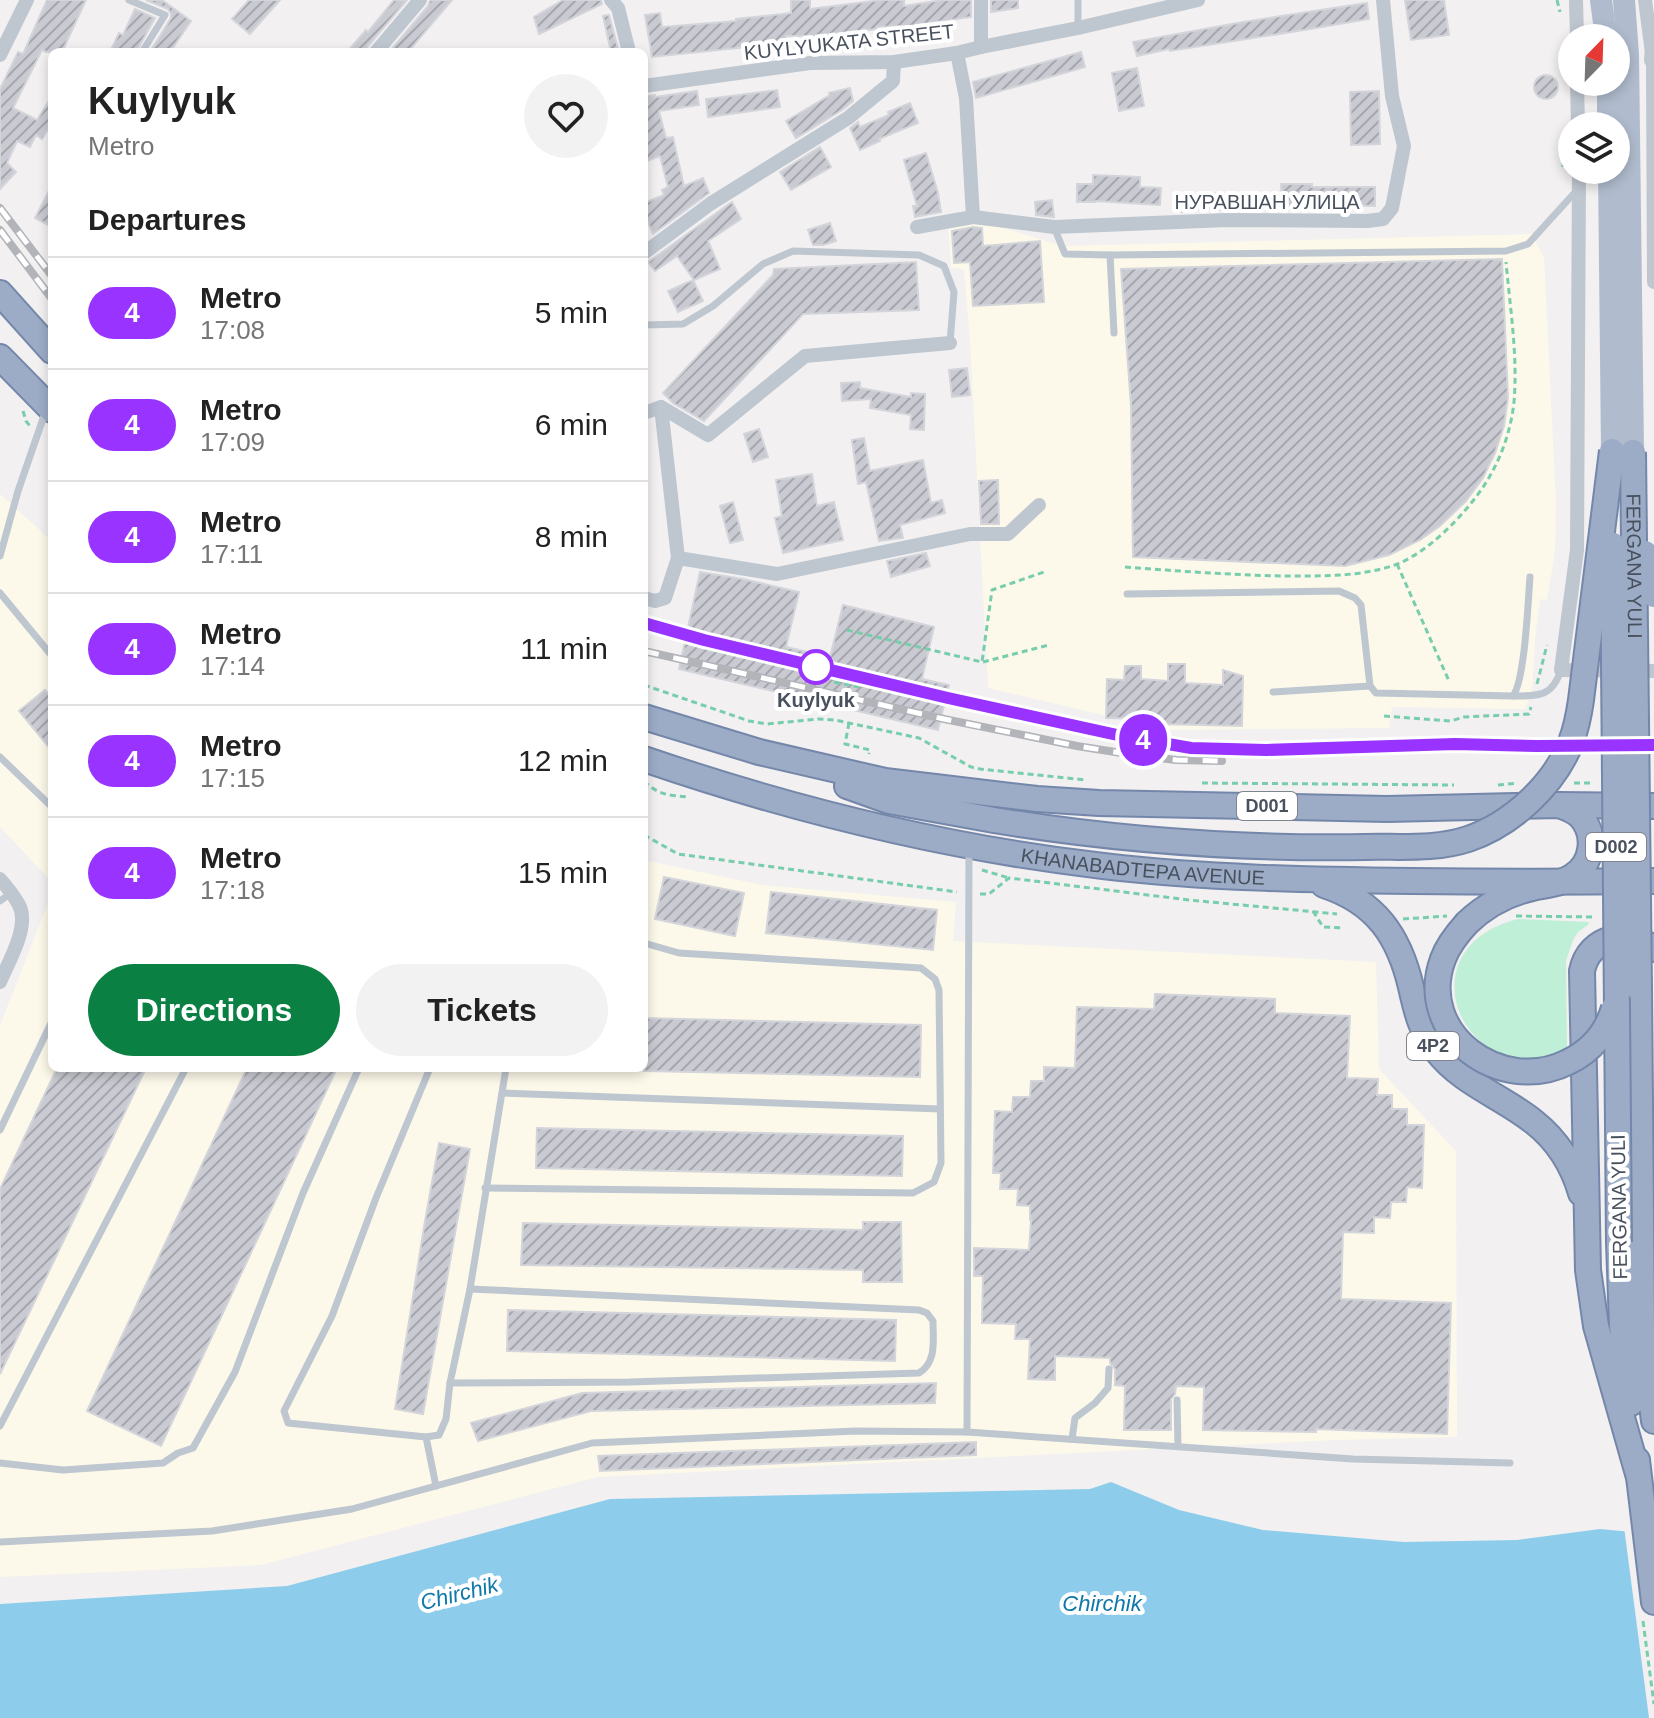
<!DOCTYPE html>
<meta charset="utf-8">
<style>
body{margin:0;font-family:Helvetica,sans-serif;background:#f2f2f2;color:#222;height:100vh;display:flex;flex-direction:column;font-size:30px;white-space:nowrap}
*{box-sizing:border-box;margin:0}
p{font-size:26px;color:#767676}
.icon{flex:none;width:44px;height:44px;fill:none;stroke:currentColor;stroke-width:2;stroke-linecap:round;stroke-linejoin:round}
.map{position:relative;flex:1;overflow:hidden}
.side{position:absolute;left:48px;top:48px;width:600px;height:1024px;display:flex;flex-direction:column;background:#fff;border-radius:12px;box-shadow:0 4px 12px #0003}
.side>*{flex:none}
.badge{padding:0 16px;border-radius:26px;font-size:28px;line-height:52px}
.needle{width:52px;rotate:23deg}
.fabs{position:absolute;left:1558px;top:24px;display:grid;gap:16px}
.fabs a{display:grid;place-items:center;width:72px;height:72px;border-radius:50%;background:#fff;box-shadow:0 4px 12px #0003;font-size:40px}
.map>.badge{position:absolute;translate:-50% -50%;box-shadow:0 0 0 4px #fff}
h2{padding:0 40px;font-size:30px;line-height:72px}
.round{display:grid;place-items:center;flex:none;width:84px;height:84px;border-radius:42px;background:#f2f2f2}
.head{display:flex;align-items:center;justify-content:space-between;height:136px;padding:0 40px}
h1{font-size:38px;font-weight:800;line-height:60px}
.button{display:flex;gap:16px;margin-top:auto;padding:16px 40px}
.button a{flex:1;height:92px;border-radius:48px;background:#0b8043;color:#fff;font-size:32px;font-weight:800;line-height:92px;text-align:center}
.button a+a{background:#f2f2f2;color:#222}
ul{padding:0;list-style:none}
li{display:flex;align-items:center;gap:24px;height:112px;padding:0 40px;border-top:2px solid #e0e0e0}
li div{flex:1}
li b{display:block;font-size:30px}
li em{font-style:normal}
li .badge{min-width:88px;font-weight:700;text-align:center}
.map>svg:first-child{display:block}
.commercial{fill:#fcf9ea}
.green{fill:#bfefd7}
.water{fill:#8dcdeb}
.pier{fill:#f2f0f0}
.building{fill:url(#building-hatch);stroke:#d4d5db;stroke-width:2}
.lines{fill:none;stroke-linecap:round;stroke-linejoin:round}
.trunk-casing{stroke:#7487aa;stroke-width:28}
.path{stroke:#77cdac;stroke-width:3;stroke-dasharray:6 4;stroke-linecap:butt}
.service{stroke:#bec6cf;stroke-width:7}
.minor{stroke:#bec6cf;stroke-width:14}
.tertiary{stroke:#bec6cf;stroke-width:18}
.primary{stroke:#b0bcce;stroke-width:22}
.trunk{stroke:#9cacc6;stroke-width:24}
.rail-casing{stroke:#b2b4ba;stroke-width:8}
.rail{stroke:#fff;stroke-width:5;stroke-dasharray:15;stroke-linecap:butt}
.trunk-bridge-casing{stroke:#7487aa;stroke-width:28;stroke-linecap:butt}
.trunk-bridge{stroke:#9cacc6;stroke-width:24}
.line-casing{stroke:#fff;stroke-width:18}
.line{stroke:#93f;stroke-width:12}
.stop-dot{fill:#fff;stroke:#93f;stroke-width:4}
.labels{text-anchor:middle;stroke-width:8;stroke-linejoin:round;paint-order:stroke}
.shield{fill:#fff;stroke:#7f858e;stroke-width:2}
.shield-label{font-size:18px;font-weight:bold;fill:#48515d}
.street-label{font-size:20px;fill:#48515d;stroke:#fff}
.stop-label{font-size:20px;font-weight:bold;fill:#48515d;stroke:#fff}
.water-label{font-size:22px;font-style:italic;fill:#0e78ab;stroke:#fff}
</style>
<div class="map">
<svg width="1654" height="1718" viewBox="0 0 1654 1718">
<defs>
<pattern id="building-hatch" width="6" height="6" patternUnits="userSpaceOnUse" patternTransform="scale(2)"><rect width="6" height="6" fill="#cacbd2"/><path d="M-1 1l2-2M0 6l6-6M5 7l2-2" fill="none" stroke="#a6a7ae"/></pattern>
</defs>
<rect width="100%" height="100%" fill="#f2f0f0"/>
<g class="commercial">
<polygon points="981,221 1062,246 1532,234 1544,258 1556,502 1555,551 1547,600 1540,599 1535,640 1532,691 1525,709 1392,707 1389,728 1166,730 988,688 970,341 964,269 951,268 948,223"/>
<polygon points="0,494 52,541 52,882 0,827"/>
<polygon points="644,860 762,885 956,902 953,941 1376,962 1379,1069 1456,1151 1457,1437 1335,1440 598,1477 261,1565 0,1577 0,1025 52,893 52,1068 644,1068"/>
</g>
<path class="green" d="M1518,919L1589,922L1588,925L1578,932L1573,940L1566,961L1567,1049C1464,1096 1400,948 1518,919Z"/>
<polygon class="water" points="1111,1482 1179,1510 1263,1530 1404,1542 1517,1540 1600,1529 1654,1534 1654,1718 0,1718 0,1604 287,1586 610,1499 1090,1489"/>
<polygon class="pier" points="1624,1527 1654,1530 1654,1718 1649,1718"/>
<g class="building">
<polygon points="47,0 86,0 62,52 46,52 42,50 13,108 37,120 52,96 52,123 42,139 36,135 30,147 17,141 7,163 16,172 0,189 0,89 18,52 23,54"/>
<polygon points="146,0 162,0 191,21 170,52 150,52 171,18 171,14 168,9"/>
<polygon points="249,0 280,0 250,34 232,19"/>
<polygon points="394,0 407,0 368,46 366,52 347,52 366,30 368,32"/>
<polygon points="430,0 452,0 408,52 393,52 391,50 428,6"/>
<polygon points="563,0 601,0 602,4 539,34 534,17"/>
<polygon points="791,0 810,0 810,9 881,0 904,0 904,6 942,0 971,0 971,17 909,26 877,27 877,29 812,36 786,36 786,43 652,57 645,15 660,13 662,27 736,21 736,19 791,13"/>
<polygon points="991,0 1018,0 1018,8 991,12"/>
<polygon points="1405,0 1444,0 1449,35 1411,40"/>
<polygon points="1367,3 1369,19 1298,31 1170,51 1169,49 1137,56 1133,42 1243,22"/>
<polygon points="135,9 155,18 136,52 110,52 119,33 123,35"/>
<polygon points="609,15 619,52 611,52 603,16"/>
<polygon points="1081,52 1085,67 976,98 973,82"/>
<polygon points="1137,68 1144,106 1119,111 1112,73"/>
<circle cx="1546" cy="87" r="12"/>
<polygon points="850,88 853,101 842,110 796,138 786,121 830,95 829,93"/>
<polygon points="777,90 780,107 708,117 706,99"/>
<polygon points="697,91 699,105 659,111 666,138 673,137 684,186 703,178 709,193 653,234 644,213 644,203 664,195 662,190 668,187 660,156 644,162 644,96 655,95 655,97"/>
<polygon points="1379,91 1380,144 1351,145 1350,92"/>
<polygon points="910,103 918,123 879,139 880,141 860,150 850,128 858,122 860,127 889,115 888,112"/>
<polygon points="820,147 831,167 791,190 780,172"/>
<polygon points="926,153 938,193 941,212 915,217 913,206 917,206 904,160"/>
<polygon points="1093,175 1140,177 1140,187 1161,188 1160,205 1095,201 1095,202 1077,202 1077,184 1093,184"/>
<polygon points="1281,184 1312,184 1312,187 1375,187 1375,206 1312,205 1312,209 1282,210"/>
<polygon points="52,185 52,227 35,218"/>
<polygon points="1208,193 1237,194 1237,210 1190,209 1190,212 1177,212 1177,196 1208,197"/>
<polygon points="1052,200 1054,217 1036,215 1035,202"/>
<polygon points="732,202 741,219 708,241 720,269 694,280 677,256 655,271 648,262"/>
<polygon points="830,223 836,241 823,245 813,245 808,230"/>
<polygon points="973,227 982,228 983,246 1040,241 1044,302 973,306 970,262 954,263 952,231"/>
<polygon points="1502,259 1508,398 1504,426 1495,453 1483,478 1466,501 1440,526 1420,540 1389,555 1345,566 1133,557 1131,406 1121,269"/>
<polygon points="916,262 919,310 803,314 704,421 673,403 663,393 773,275 774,269"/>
<polygon points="693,280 703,301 678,312 668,291"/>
<polygon points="967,368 970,395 952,397 949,370"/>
<polygon points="860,382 860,388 911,397 911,393 925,394 924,430 910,429 911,415 870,408 871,399 842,401 841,383"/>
<polygon points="759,429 768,457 753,462 744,434"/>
<polygon points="864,438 870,471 923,460 931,503 942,500 945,513 900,525 903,538 879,541 866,482 858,484 852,440"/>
<polygon points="812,474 817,506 834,502 843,540 783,553 775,518 782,516 776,480"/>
<polygon points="998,480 999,524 981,524 979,481"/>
<polygon points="733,502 743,540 730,543 720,506"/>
<polygon points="926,553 930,566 891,577 887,561"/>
<polygon points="700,572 743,579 799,592 786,647 830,657 843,605 934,627 922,679 949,685 938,730 679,669"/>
<polygon points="1168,664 1185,664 1185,683 1223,685 1223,670 1243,676 1242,726 1160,724 1161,719 1106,718 1107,679 1124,680 1125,666 1141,666 1141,679 1168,681"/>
<polygon points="45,690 52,698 52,751 19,711"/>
<polygon points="664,877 744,893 735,936 655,919"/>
<polygon points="771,892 937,910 933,950 766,933"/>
<polygon points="1155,994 1275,999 1275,1013 1350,1016 1347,1078 1378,1079 1377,1095 1392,1095 1392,1109 1407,1109 1407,1125 1424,1125 1422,1188 1407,1187 1406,1202 1391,1202 1390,1218 1374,1217 1374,1233 1343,1232 1341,1299 1451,1303 1447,1434 1316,1429 1316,1432 1203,1430 1204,1387 1176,1386 1175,1394 1171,1399 1171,1430 1124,1430 1125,1386 1115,1385 1115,1369 1110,1363 1110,1358 1055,1356 1055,1380 1028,1379 1030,1339 1015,1339 1016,1324 982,1323 983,1276 974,1276 974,1248 1029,1250 1031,1220 1030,1220 1030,1206 1017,1205 1018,1189 1000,1189 1001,1173 993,1173 995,1111 1012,1112 1013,1097 1030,1097 1031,1081 1044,1081 1044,1067 1075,1068 1077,1007 1154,1009"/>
<polygon points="644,1018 921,1025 920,1077 644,1071"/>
<polygon points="57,1068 146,1068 0,1374 0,1189"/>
<polygon points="247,1068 337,1068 161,1446 87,1411"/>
<polygon points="537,1128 903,1136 902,1176 536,1168"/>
<polygon points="439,1143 470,1149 423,1414 395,1409 424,1227"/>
<polygon points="863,1222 901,1222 902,1282 863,1282 863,1270 521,1265 523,1223 863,1230"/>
<polygon points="508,1310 896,1320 895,1361 507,1351"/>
<polygon points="936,1383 935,1403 591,1411 478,1441 471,1423 582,1393"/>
<polygon points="976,1442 976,1455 600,1471 598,1456"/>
</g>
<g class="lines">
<g class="trunk-casing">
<g id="trunk">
<polyline points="0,293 52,351"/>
<polyline points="0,357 52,410"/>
<polyline points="644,717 759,752 885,781 1037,799 1099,803 1387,809 1559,805 1654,806"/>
<path id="s1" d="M644,759C793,810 947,848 1103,866C1206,878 1309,880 1412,881C1493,882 1573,882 1654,881"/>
<polyline points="847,786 889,801 994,820"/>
<path d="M1324,885C1376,902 1399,936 1411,987C1416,1009 1421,1032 1436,1050C1462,1084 1502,1096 1534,1122C1557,1140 1573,1166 1581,1193"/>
<path d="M1467,923C1486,905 1506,894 1532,888C1545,885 1562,884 1573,876C1593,863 1597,834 1580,816C1574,810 1567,808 1559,805"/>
<polyline points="1639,989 1642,1328 1654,1421"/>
<polyline points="1619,1242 1622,1326 1631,1403"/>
<polyline points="1637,1460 1654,1602"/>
<path d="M1638,1474L1596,1326L1588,1270L1582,971C1589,936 1628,929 1654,949"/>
</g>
</g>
<g class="path">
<polyline points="1557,0 1560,12"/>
<polyline points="1565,47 1566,71"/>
<polyline points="1563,167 1565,135"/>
<polyline points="23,411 26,421 30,426"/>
<polyline points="1397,564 1449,681"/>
<path d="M1125,567C1178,571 1231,575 1284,576C1320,576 1357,577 1392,566C1422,556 1453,526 1472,502C1495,474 1510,439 1514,402C1518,357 1510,307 1506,262"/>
<polyline points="847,630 982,662 992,590 1044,572"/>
<polyline points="983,662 1049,645"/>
<polyline points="834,682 859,687"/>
<polyline points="1537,684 1547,645"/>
<polyline points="644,685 749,721 767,724 818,719 835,720 919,738 971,767 980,769 1086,780"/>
<polyline points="1384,716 1451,721 1464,717 1529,714 1531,707"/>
<polyline points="849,723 845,744 870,750 869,754"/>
<path d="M644,781C658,795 668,795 688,797"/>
<polyline points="1202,783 1454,785"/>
<polyline points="1574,783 1594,783"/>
<polyline points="1498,785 1518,783"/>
<polyline points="644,835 678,854 957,892"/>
<polyline points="982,870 1009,878"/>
<polyline points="980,894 989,894 1009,878 1189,900 1337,914"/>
<polyline points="1313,911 1323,927 1344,928"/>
<polyline points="1516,916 1596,917"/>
<polyline points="1403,919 1447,916"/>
<polyline points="1643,1621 1654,1704"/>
</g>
<g class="service">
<polyline points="129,0 165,15 142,52"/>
<polyline points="1078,28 1078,0"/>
<polyline points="1054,227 1065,254 1110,255"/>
<polyline points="644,325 683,324 713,306 763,264 793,251 919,255 944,266 954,292 950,343"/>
<polyline points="1114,333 1110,255 1506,251 1528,244 1578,189"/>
<polyline points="0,556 18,491 46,410"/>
<polyline points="0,593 52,656"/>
<path d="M1127,594L1339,591L1355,598L1361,605L1370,686L1376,693L1513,696C1525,680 1528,601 1530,577"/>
<polyline points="1273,692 1370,686"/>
<path d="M1513,696C1539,696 1552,697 1561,670"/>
<polyline points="0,757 52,807"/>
<polyline points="0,901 11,893"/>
<polyline points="430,1068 376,1198 332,1316 284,1411 288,1423 426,1437 436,1486"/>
<polyline points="502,1093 940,1109"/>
<polyline points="0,1130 52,1021"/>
<polyline points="485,1188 913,1193 934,1182 941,1163 939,990 935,979 921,968 679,953 644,943"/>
<path d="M450,1383L630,1382L919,1373C937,1362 933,1340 933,1321L927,1313L919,1310L470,1289"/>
<polyline points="1177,1400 1178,1446"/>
<polyline points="0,1426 186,1068"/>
<polyline points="967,1432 969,850"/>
<polyline points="426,1437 439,1435 446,1419 450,1383 470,1289 506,1068"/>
<polyline points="1072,1439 1075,1418 1095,1403 1108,1388 1109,1369"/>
<polyline points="0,1463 63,1470 163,1463 178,1453 193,1448 235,1372 303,1193 359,1068"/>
<polyline points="0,1542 212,1531 352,1509 592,1443 856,1431 967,1432 1353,1459 1510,1463"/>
</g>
<g class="minor">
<polyline points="611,0 618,8 629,52"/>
<polyline points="981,0 981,47"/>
<polyline points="1576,0 1577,38"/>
<polyline points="1645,0 1653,60 1654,282"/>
<polyline points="376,52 420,0"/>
<polyline points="957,53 966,98 973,217"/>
<polyline points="0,55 27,0"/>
<polyline points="1577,82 1578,126"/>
<polyline points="644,86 810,63 894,62 957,53 981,47 1078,28 1198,0"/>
<polyline points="1579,170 1577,550 1561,670 1654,671"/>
<polyline points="917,227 973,217 1054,227 1227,220 1367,221 1383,219 1392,208 1404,146 1392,96 1383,0"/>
<polyline points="644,253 710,204 848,118 893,81 894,62"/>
<polyline points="644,413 661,407 708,435 805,356 950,343"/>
<polyline points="678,558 777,574 970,534 1008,534 1039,505"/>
<polyline points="644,598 655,601 665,598 678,558 661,407"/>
<path d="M0,879C7,887 14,895 19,905C30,926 9,961 0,982"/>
</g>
<polyline class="tertiary" points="1653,60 1654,48"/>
<g class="primary">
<polyline points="1601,0 1606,38"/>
<polyline points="1624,0 1628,54 1633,452"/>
<polyline points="1608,82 1608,126"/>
<polyline points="1609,170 1612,451"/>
</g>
<use href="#trunk" class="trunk"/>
<g class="rail-casing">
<g id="rail">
<polyline points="0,208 52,276"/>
<polyline points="0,230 52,299"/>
<polyline points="644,623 704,640 948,698 1122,736 1191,748 1229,750 1455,744 1537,746 1654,745"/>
<polyline points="644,651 944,719 1077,746 1134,755 1176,760 1222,761"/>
</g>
</g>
<use href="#rail" class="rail"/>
<g class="trunk-bridge-casing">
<g id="trunk-bridge">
<path id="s2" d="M1633,452L1639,989"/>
<polyline points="1613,545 1619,1242"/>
<polyline points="1645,553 1654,595"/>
<path d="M994,820C1116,840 1241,849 1365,847C1398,846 1435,850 1468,839C1512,824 1554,785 1571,742C1576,729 1579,714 1581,700L1612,451"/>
<path d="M1467,923C1457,934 1448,945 1443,959C1415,1034 1501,1096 1568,1062C1591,1051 1607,1032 1614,1008"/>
</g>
</g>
<use href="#trunk-bridge" class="trunk-bridge"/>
</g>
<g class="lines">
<g class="line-casing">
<polyline id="line" points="644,623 704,640 948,698 1122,736 1191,748 1266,750 1455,744 1537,746 1654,745"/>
</g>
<use href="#line" class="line"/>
</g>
<circle class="stop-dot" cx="816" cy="667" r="16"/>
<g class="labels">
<g class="shield">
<rect x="1237" y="792" width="60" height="28" rx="6"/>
<rect x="1586" y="833" width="60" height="28" rx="6"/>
<rect x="1407" y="1032" width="52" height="28" rx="6"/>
</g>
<g class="shield-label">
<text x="1267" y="812">D001</text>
<text x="1616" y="853">D002</text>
<text x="1433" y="1052">4P2</text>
</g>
<g class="street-label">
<text transform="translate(849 42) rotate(-6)" y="7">KUYLYUKATA STREET</text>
<text x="1267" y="209">НУРАВШАН УЛИЦА</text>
<text dy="7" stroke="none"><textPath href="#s2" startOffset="114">FERGANA YULI</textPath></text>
<text dy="7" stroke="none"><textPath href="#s1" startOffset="512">KHANABADTEPA AVENUE</textPath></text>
<text transform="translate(1619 1207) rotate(-91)" y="7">FERGANA YULI</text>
</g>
<g class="stop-label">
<text x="816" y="707">Kuylyuk</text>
</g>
<g class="water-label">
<text transform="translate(459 1593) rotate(-14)" y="8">Chirchik</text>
<text x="1102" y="1611">Chirchik</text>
</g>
</g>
</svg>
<div class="fabs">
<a><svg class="needle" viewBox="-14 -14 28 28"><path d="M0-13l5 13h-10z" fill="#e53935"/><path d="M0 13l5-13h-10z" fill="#767676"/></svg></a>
<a><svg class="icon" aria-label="layers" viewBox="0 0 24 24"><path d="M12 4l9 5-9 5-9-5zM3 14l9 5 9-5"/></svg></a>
</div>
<b class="badge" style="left:1143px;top:740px;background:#93f;color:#fff">4</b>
<section class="side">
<div class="head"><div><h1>Kuylyuk</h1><p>Metro</p></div><a class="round"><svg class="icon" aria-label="heart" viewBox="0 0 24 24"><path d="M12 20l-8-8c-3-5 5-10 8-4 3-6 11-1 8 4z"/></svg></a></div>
<h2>Departures</h2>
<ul>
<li><span class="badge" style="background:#93f;color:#fff">4</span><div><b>Metro</b><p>17:08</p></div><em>5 min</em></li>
<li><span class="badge" style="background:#93f;color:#fff">4</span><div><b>Metro</b><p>17:09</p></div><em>6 min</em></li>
<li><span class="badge" style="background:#93f;color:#fff">4</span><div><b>Metro</b><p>17:11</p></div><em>8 min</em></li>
<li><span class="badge" style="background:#93f;color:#fff">4</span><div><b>Metro</b><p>17:14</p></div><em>11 min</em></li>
<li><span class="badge" style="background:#93f;color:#fff">4</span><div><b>Metro</b><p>17:15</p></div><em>12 min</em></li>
<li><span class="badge" style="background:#93f;color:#fff">4</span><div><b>Metro</b><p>17:18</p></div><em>15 min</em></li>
</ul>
<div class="button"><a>Directions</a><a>Tickets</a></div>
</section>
</div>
